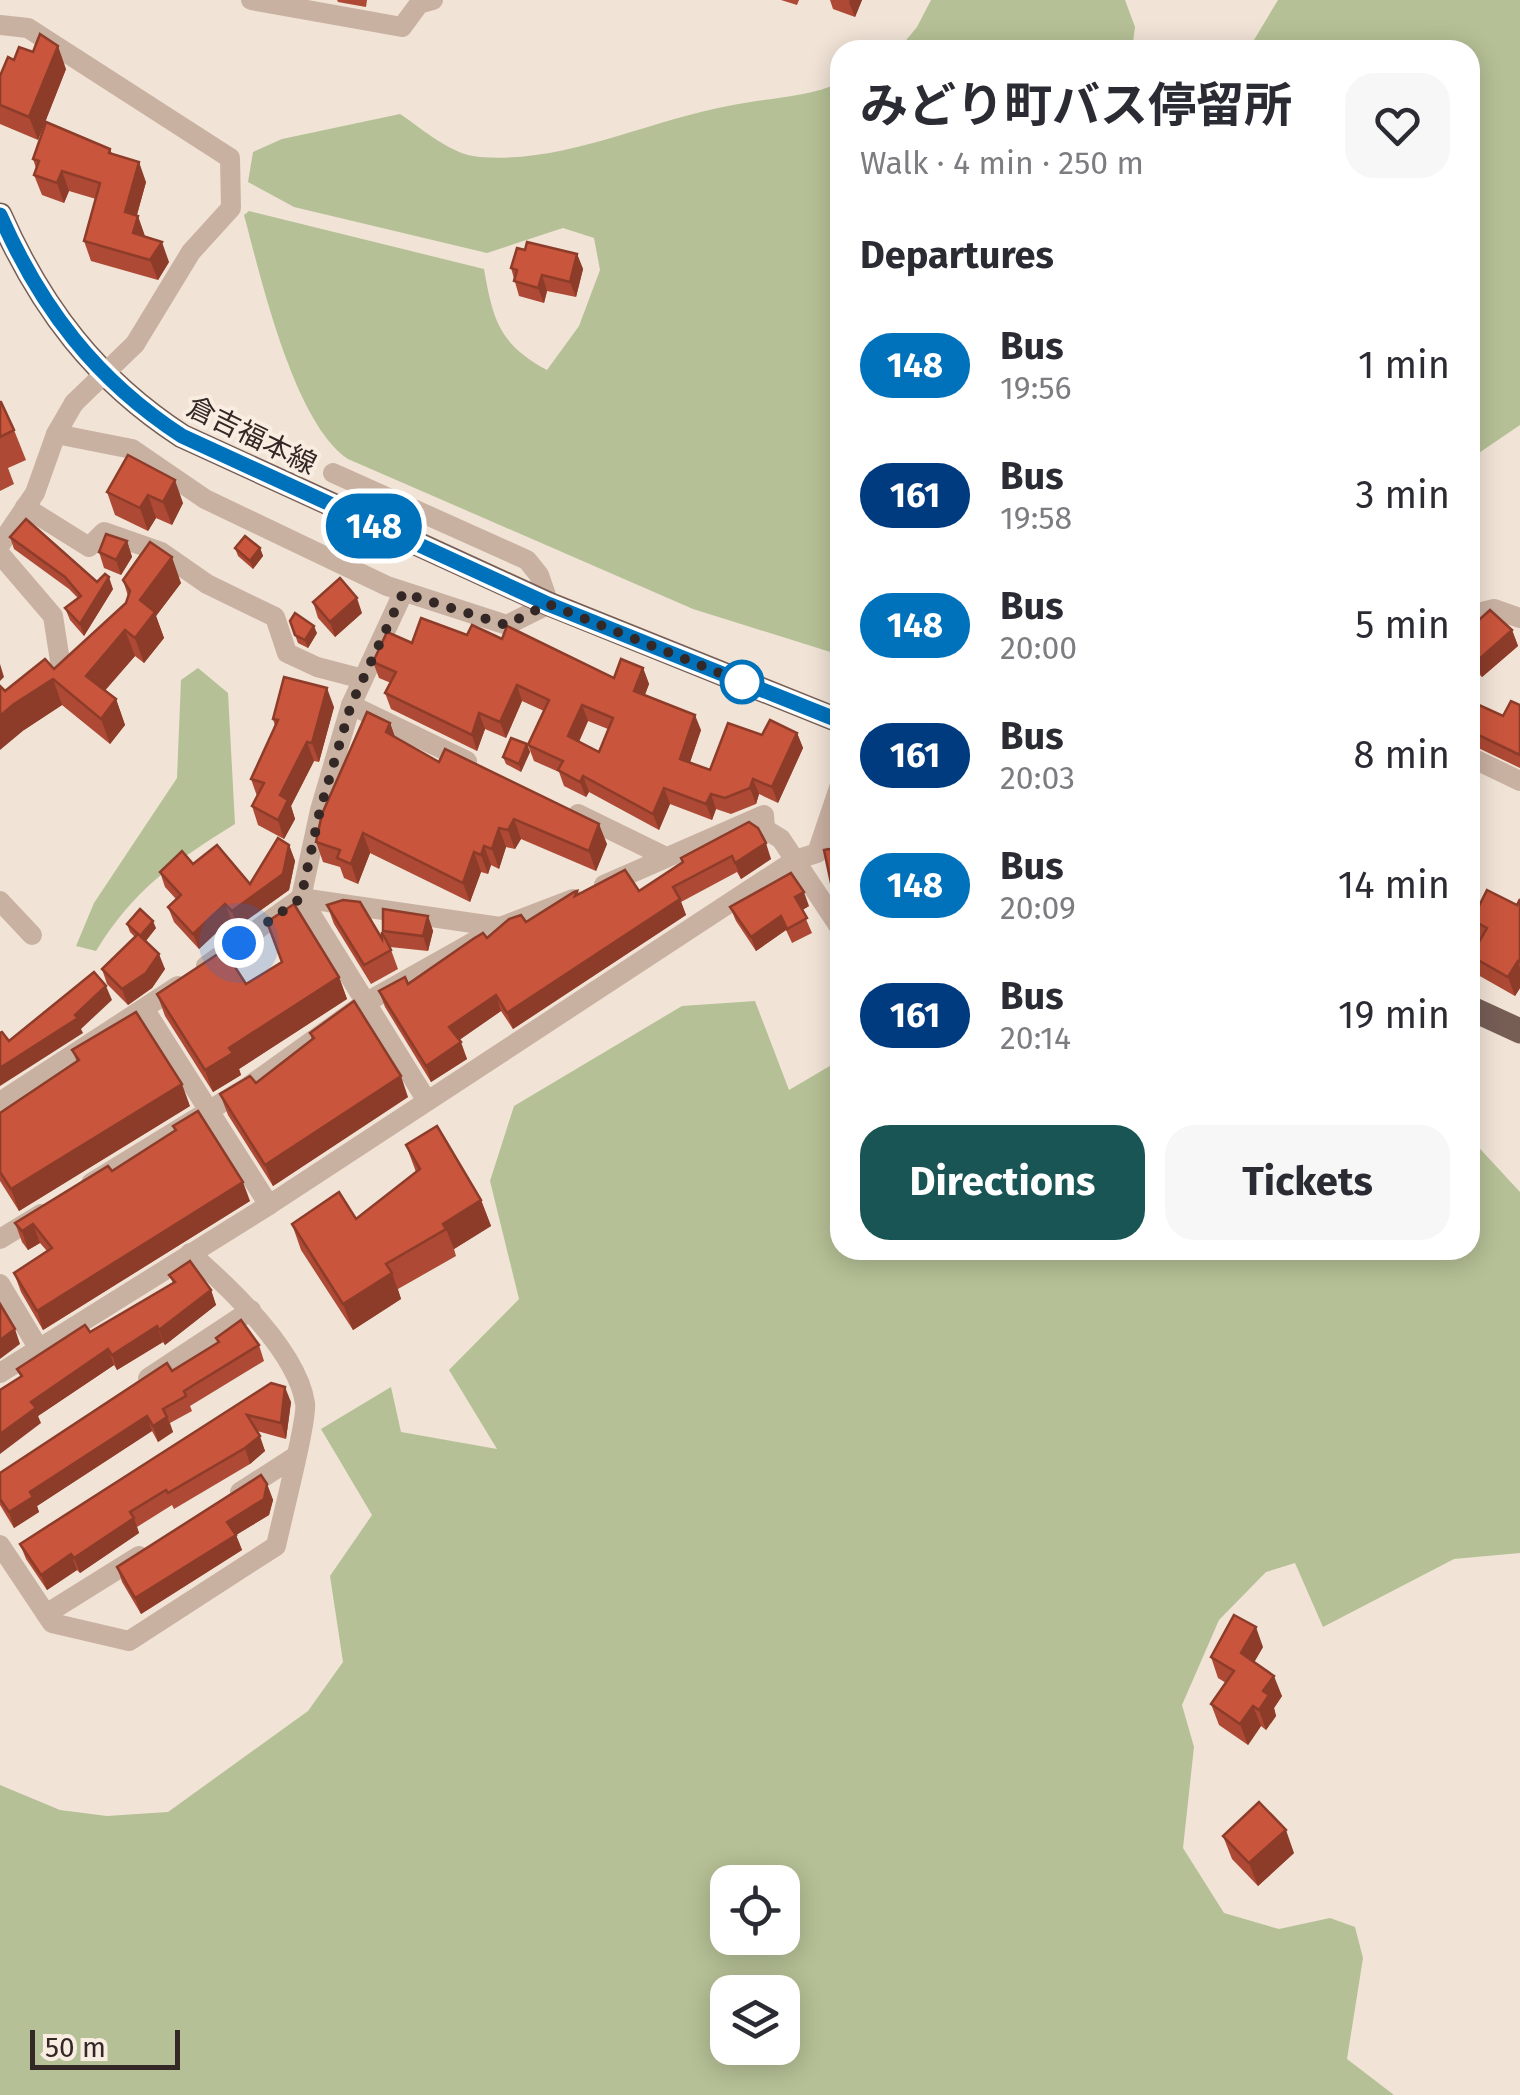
<!DOCTYPE html>
<meta charset="utf-8">
<style>
body{margin:0;font-family:"Fira Sans","Noto Sans JP",sans-serif;background:#f7f7f7;color:#2b2b33;height:100vh;display:flex;flex-direction:column;font-size:38px;white-space:nowrap}
*{box-sizing:border-box;margin:0}
p{font-size:32px;color:#7c7c81}
.icon{flex:none;width:55px;height:55px;fill:none;stroke:currentColor;stroke-width:2;stroke-linecap:round;stroke-linejoin:round}
.map{position:relative;flex:1;overflow:hidden}
.sheet{position:absolute;left:830px;top:40px;width:650px;height:1220px;display:flex;flex-direction:column;background:#fff;border-radius:30px;box-shadow:0 5px 25px #0003}
.sheet>*{flex:none}
.badge{padding:0 20px;border-radius:32px;font-size:35px;line-height:65px}
.controls{position:absolute;left:710px;top:1865px;display:grid;gap:20px}
.controls a{display:grid;place-items:center;width:90px;height:90px;border-radius:20px;background:#fff;box-shadow:0 5px 25px #0003;font-size:50px}
.scale{position:absolute;left:30px;bottom:25px;width:150px;box-sizing:border-box;padding-left:10px;border:5px solid #332825;border-top:0;font-size:28px;line-height:35px;white-space:nowrap;color:#332825;-webkit-text-stroke:8px #f9ede2;paint-order:stroke}
.you{position:absolute;width:50px;height:50px;margin:-25px;border:8px solid #fff;border-radius:50%;background:#1a73e8;box-shadow:0 0 0 15px #1a73e833}
.map>.badge{position:absolute;translate:-50% -50%;box-shadow:0 0 0 5px #fff}
h2{padding:0 30px;font-size:38px;line-height:90px}
.round{display:grid;place-items:center;flex:none;width:105px;height:105px;border-radius:30px;background:#f7f7f7}
.headline{display:flex;align-items:center;justify-content:space-between;height:170px;padding:0 30px}
h1{font-size:48px;font-weight:700;line-height:75px}
.button{display:flex;gap:20px;margin-top:auto;padding:20px 30px}
.button a{flex:1;height:115px;border-radius:30px;background:#1a5555;color:#fff;font-size:40px;font-weight:700;line-height:115px;text-align:center}
.button a+a{background:#f7f7f7;color:#2b2b33}
ul{padding:0;list-style:none}
li{display:flex;align-items:center;gap:30px;height:130px;padding:0 30px}
li div{flex:1}
li b{display:block;font-size:38px}
li em{font-style:normal}
li .badge{min-width:110px;font-weight:700;text-align:center}
.map>svg:first-child{display:block}
.green{fill:#b5c096;fill-rule:evenodd}
.lines{fill:none;stroke-linecap:round;stroke-linejoin:round}
.minor{stroke:#c9b1a2;stroke-width:20}
.major{stroke:#765e55;stroke-width:25}
.minor-bridge{stroke:#c9b1a2;stroke-width:20}
.wall{fill:#ad4934;fill-rule:evenodd}
.shaded-wall{fill:#8d3c2a}
.building{fill:#c9553c;stroke:#8d3c2a;stroke-width:2.5;fill-rule:evenodd}
.line-casing{stroke:#fff;stroke-width:22}
.line{stroke:#0072bc;stroke-width:15}
.walk{stroke:#332825;stroke-width:10;stroke-dasharray:0 18}
.stop-dot{fill:#fff;stroke:#0072bc;stroke-width:5}
.labels{text-anchor:middle;stroke-width:8;stroke-linejoin:round;paint-order:stroke}
.street-label{font-size:28px;fill:#332825;stroke:#f9ede2}
</style>
<div class="map">
<svg width="1520" height="2095" viewBox="0 0 1520 2095">
<rect width="100%" height="100%" fill="#f1e3d6"/>
<g class="green">
<polygon points="931,0 1125,0 1135,27 1132,50 898,50 917,27"/>
<polygon points="1278,0 1520,0 1520,425 1470,459 1470,50 1248,50"/>
<path d="M840,83V655L693,609L348,459C294,423 261,278 244,215L249,211L484,269C493,320 499,344 547,370L579,326L600,270L594,238L563,228L487,253L294,207L248,182L253,152L282,139L400,114C424,130 451,155 480,157C563,164 647,121 728,106C766,98 804,98 840,83Z"/>
<path d="M198,668L228,693L235,824C174,862 134,889 96,951L76,946L94,903L177,778L181,680Z"/>
<path d="M755,1001L789,1090L840,1060V1250H1470V1138L1520,1192V1553L1454,1559L1323,1627L1295,1563L1266,1572L1219,1620L1182,1705L1194,1747L1183,1848L1224,1913L1279,1929L1330,1918L1355,1927L1363,1958L1347,2059L1394,2095H0V1785L60,1810L107,1816L168,1812L308,1711L343,1662L330,1576L372,1515L321,1429L391,1387L401,1432L497,1449L449,1370L519,1299L490,1181L514,1106L682,1006ZM728,1882H782V1938H728ZM728,1992H782V2048H728Z"/>
</g>
<g class="lines">
<g class="minor">
<polyline points="251,0 402,27 419,4 433,0"/>
<polyline points="0,25 28,28 230,158 231,208 191,252 135,344"/>
<polyline points="56,434 132,449 205,499 387,586 507,625 549,604 539,575 527,560 333,473"/>
<polyline points="25,507 89,547 104,532 161,552 207,584 275,617 287,653 317,667 363,679"/>
<polyline points="0,545 35,493 56,434 74,403"/>
<polyline points="0,554 53,616 62,674 72,666"/>
<polyline points="403,593 351,705 320,810 301,898 427,1101"/>
<polyline points="1470,615 1494,609 1520,618"/>
<polyline points="351,705 467,761"/>
<polyline points="1470,757 1520,781"/>
<polyline points="578,814 666,857"/>
<polyline points="604,885 764,815 765,829 781,839 840,928"/>
<polyline points="0,901 32,935"/>
<polyline points="206,966 301,898 500,927"/>
<polyline points="145,1010 269,1205"/>
<polyline points="0,1102 178,986"/>
<polyline points="91,1183 249,1086 365,1003 500,927 573,899"/>
<polyline points="0,1239 41,1214"/>
<polyline points="0,1284 39,1349"/>
<polyline points="0,1373 269,1205 795,860 817,853 840,785"/>
<polyline points="148,1378 251,1310"/>
<polyline points="240,1492 293,1458"/>
<path d="M0,1545L52,1623L129,1641L276,1546C281,1522 308,1418 305,1403C297,1351 228,1286 190,1253"/>
<polyline points="46,1614 139,1556"/>
</g>
<g class="major">
<path d="M0,215C41,308 96,380 182,436L549,604L840,721"/>
<polyline points="1470,1008 1520,1031"/>
</g>
<polyline class="minor-bridge" points="74,403 135,344"/>
</g>
<g class="wall">
<polygon points="337,0 367,0 366,7 338,2"/>
<polygon points="781,0 799,0 797,5"/>
<polygon points="830,0 862,0 855,17 833,9"/>
<polygon points="14,60 66,69 38,140 0,124 0,76"/>
<polygon points="110,149 112,154 146,182 137,215 145,237 169,262 158,280 91,261 84,241 96,199 69,191 64,203 42,195 34,175 36,168 33,159"/>
<polygon points="525,250 577,254 583,269 576,297 547,291 544,303 519,296 511,268"/>
<polygon points="0,402 14,430 26,460 8,468 14,484 0,491"/>
<polygon points="128,455 183,503 172,525 156,518 148,531 115,515 107,492"/>
<polygon points="10,537 113,589 84,636 70,620 65,608 78,598 69,589 14,549"/>
<polygon points="127,541 132,557 121,575 104,568 99,552"/>
<polygon points="235,548 260,548 263,556 253,569 238,556"/>
<polygon points="123,580 181,583 156,616 164,638 144,663 135,656 105,690 116,699 125,725 110,744 62,705 24,730 5,691 54,669 126,603 128,596"/>
<polygon points="313,602 362,613 335,637 318,618"/>
<polygon points="290,621 317,633 308,648 298,643"/>
<polygon points="1470,628 1512,630 1518,646 1482,677 1470,666"/>
<path d="M467,635L502,639L614,678L643,668L649,684L645,695L701,730L690,762L710,770L762,735L797,733L803,748L778,803L759,794L756,804L731,814L716,809L712,820L670,804L659,830L589,792L586,797L564,786L559,772L534,761L528,745L544,711L522,701L506,738L485,729L477,751L391,709L385,693L391,683L379,678L373,662L412,643ZM588,721L608,729L599,752L579,742Z"/>
<polygon points="1470,701 1503,716 1520,705 1520,768 1470,744"/>
<polygon points="334,707 319,762 314,761 291,806 295,819 284,839 258,825 252,806 257,796 251,779 275,726 273,719"/>
<polygon points="390,723 395,737 439,762 607,844 596,871 521,839 515,849 506,847 499,869 491,865 488,874 481,872 470,902 370,853 358,884 344,878 340,867 323,862 316,842"/>
<polygon points="527,744 530,752 521,772 506,764 503,757"/>
<polygon points="749,822 771,859 741,879 737,872 681,902 686,915 513,1029 501,1011 459,1040 467,1059 431,1082 385,1007 379,991 408,984 487,938 526,922 577,891 579,894 639,891"/>
<polygon points="289,845 295,861 289,890 237,927 231,919 199,949 174,922 168,907 176,899 165,887 160,872 193,864 250,884"/>
<polygon points="840,847 840,898 837,898 831,883"/>
<polygon points="1520,899 1520,988 1515,996 1478,975 1471,956 1480,940 1472,920 1517,905"/>
<polygon points="327,905 388,943 383,931 428,916 433,931 428,951 390,947 398,969 371,984 334,924"/>
<polygon points="809,906 802,910 812,933 792,943 786,930 756,951 736,921 730,907"/>
<polygon points="127,924 156,928 146,941 165,969 152,988 128,1005 107,984 102,969 135,937 130,932"/>
<polygon points="339,977 347,999 239,1069 241,1075 213,1092 165,1016 157,994 246,984"/>
<polygon points="310,1033 408,1097 273,1186 228,1115 220,1094 256,1083 312,1040"/>
<polygon points="72,1050 190,1106 19,1211 0,1181 0,1113 77,1062"/>
<polygon points="173,1126 250,1201 43,1330 21,1292 14,1273 47,1251 40,1243 28,1250 22,1242 15,1223 112,1171 175,1131"/>
<polygon points="406,1145 481,1200 491,1226 454,1249 456,1256 398,1289 401,1299 353,1330 301,1250 292,1224 356,1219 416,1172"/>
<polygon points="169,1275 211,1290 216,1305 165,1345 163,1342 117,1370 114,1365 38,1416 41,1423 17,1369 90,1332 173,1283"/>
<polygon points="216,1338 259,1345 264,1361 190,1406 192,1411 170,1423 173,1432 158,1442 152,1431 37,1506 39,1512 14,1528 0,1505 0,1473 218,1342"/>
<polygon points="271,1383 291,1402 286,1439 257,1431 265,1451 250,1464 174,1509 172,1505 137,1527 139,1533 80,1573 77,1570 47,1590 26,1559 20,1544"/>
<polygon points="267,1484 273,1500 269,1515 236,1535 242,1550 141,1614 122,1582 117,1567"/>
<polygon points="1263,1647 1254,1662 1282,1696 1274,1708 1276,1716 1266,1730 1261,1726 1248,1745 1219,1725 1211,1704 1226,1683 1218,1678 1211,1657"/>
<polygon points="1223,1836 1294,1853 1258,1886 1232,1859"/>
</g>
<g class="shaded-wall">
<polygon points="850,0 862,0 855,17 849,2"/>
<polygon points="58,46 66,69 38,140 29,117"/>
<polygon points="139,162 146,182 132,232 125,212"/>
<polygon points="62,171 69,191 64,203 57,183"/>
<polygon points="138,216 145,236 140,253 133,233"/>
<polygon points="162,242 169,262 158,280 150,260"/>
<polygon points="577,254 583,269 576,297 570,282"/>
<polygon points="542,275 547,291 544,303 538,288"/>
<polygon points="175,480 183,503 172,525 163,502"/>
<polygon points="148,495 156,518 148,531 140,508"/>
<polygon points="127,541 132,557 121,575 116,560"/>
<polygon points="260,548 263,556 253,569 250,561"/>
<polygon points="172,557 181,583 156,616 164,638 144,663 135,638 140,600"/>
<polygon points="109,577 113,589 84,636 80,624"/>
<polygon points="357,598 362,613 335,637 330,622"/>
<polygon points="314,626 317,633 308,648 305,640"/>
<polygon points="125,630 135,656 96,701 86,676"/>
<polygon points="1512,630 1518,646 1482,677 1476,662"/>
<polygon points="0,664 4,677 0,681"/>
<polygon points="643,668 649,684 640,706 634,691"/>
<polygon points="53,679 62,705 24,730 0,750 0,716 14,704"/>
<polygon points="517,685 522,701 506,738 500,722"/>
<polygon points="327,688 334,707 319,762 312,743"/>
<polygon points="116,699 125,725 110,744 101,719"/>
<polygon points="582,705 588,721 574,752 568,736"/>
<polygon points="479,713 485,729 477,751 472,735"/>
<polygon points="695,715 701,730 686,774 680,759"/>
<polygon points="390,723 397,743 386,732"/>
<polygon points="797,733 803,748 778,803 772,787"/>
<polygon points="307,742 314,761 291,806 295,819 284,839 278,820 280,795"/>
<polygon points="527,744 530,752 521,772 519,764"/>
<polygon points="583,776 589,792 586,797 580,782"/>
<polygon points="753,779 759,794 756,804 750,788"/>
<polygon points="664,788 670,804 659,830 653,814"/>
<polygon points="711,794 716,809 712,820 706,804"/>
<polygon points="514,819 521,839 515,849 508,830"/>
<polygon points="599,824 607,844 596,871 589,851"/>
<polygon points="499,828 506,847 499,869 492,849"/>
<polygon points="363,833 370,853 358,884 351,864"/>
<polygon points="766,843 771,859 741,879 735,863"/>
<polygon points="289,845 295,861 289,890 237,927 232,911"/>
<polygon points="484,846 491,865 488,874 481,855"/>
<polygon points="474,852 481,872 470,902 463,883"/>
<polygon points="804,892 809,906 801,911 795,897"/>
<polygon points="680,899 686,915 513,1029 507,1013"/>
<polygon points="225,904 231,919 199,949 193,934"/>
<polygon points="428,916 433,931 428,951 423,936"/>
<polygon points="781,916 786,930 756,951 751,937"/>
<polygon points="153,921 156,928 143,944 140,936"/>
<polygon points="159,954 165,969 152,988 128,1005 122,989"/>
<polygon points="1518,961 1520,968 1520,988 1515,996 1508,977"/>
<polygon points="339,977 347,999 239,1069 241,1075 213,1092 205,1070 229,1048"/>
<polygon points="106,986 112,1000 81,1029 83,1033 0,1086 0,1068 75,1015"/>
<polygon points="496,995 501,1011 455,1043 449,1027"/>
<polygon points="461,1042 467,1059 431,1082 426,1066"/>
<polygon points="401,1076 408,1097 273,1186 265,1165"/>
<polygon points="182,1084 190,1106 19,1211 11,1189"/>
<polygon points="243,1182 250,1201 43,1330 37,1311"/>
<polygon points="481,1200 491,1226 454,1249 446,1229 443,1224"/>
<polygon points="33,1224 40,1243 28,1250 22,1231"/>
<polygon points="392,1273 401,1299 353,1330 343,1304"/>
<polygon points="211,1290 216,1305 165,1345 159,1330"/>
<polygon points="157,1326 163,1342 117,1370 112,1355"/>
<polygon points="15,1329 20,1344 0,1359 0,1340"/>
<polygon points="108,1349 114,1365 38,1416 41,1423 0,1454 0,1434 31,1402"/>
<polygon points="285,1387 291,1402 286,1439 281,1423"/>
<polygon points="147,1416 152,1431 37,1506 39,1512 14,1528 9,1512 30,1492"/>
<polygon points="167,1417 173,1432 158,1442 153,1426"/>
<polygon points="260,1436 265,1451 250,1464 245,1448"/>
<polygon points="267,1484 273,1500 269,1515 236,1535 242,1550 141,1614 135,1598"/>
<polygon points="134,1518 139,1533 80,1573 74,1558"/>
<polygon points="71,1554 77,1570 47,1590 41,1575"/>
<polygon points="1256,1627 1263,1647 1248,1673 1241,1653"/>
<polygon points="1274,1676 1282,1696 1274,1708 1276,1716 1266,1730 1259,1710 1263,1691"/>
<polygon points="1253,1706 1261,1726 1248,1745 1240,1724"/>
<polygon points="1286,1830 1294,1853 1258,1886 1249,1863"/>
</g>
<g class="building">
<polygon points="40,34 58,46 29,117 0,105 0,76 8,57 14,60 19,47 33,52"/>
<polygon points="46,122 110,149 109,153 139,162 125,212 138,216 133,233 162,242 150,260 84,241 100,183 62,171 57,183 34,175 39,161 33,159"/>
<polygon points="527,242 577,254 570,282 542,275 538,288 514,281 517,270 511,268 517,248 525,250"/>
<polygon points="0,402 1,402 14,430 0,437"/>
<polygon points="128,455 175,480 163,502 148,495 140,508 107,492"/>
<polygon points="26,519 97,582 105,574 109,577 80,624 65,608 81,596 65,577 10,537"/>
<polygon points="106,534 127,541 116,560 99,552"/>
<polygon points="245,536 260,548 250,561 235,548"/>
<polygon points="150,542 172,557 140,600 155,612 135,638 125,630 86,676 116,699 101,719 53,679 14,704 0,716 0,686 5,691 45,659 54,669 126,603 130,591 123,580"/>
<polygon points="340,578 357,598 330,622 313,602"/>
<polygon points="1490,610 1512,630 1476,662 1470,656 1470,628"/>
<polygon points="295,613 314,626 305,640 295,635 290,621"/>
<path d="M421,618L467,635L472,625L502,639L507,626L614,678L621,659L643,668L634,691L695,715L680,759L710,770L728,723L762,735L770,720L797,733L772,787L753,779L750,788L725,798L711,794L706,804L664,788L653,814L583,776L580,782L558,770L563,761L528,745L549,700L517,685L500,722L479,713L472,735L385,693L396,672L373,662L387,632L412,643ZM582,705L613,718L599,752L568,736Z"/>
<polygon points="284,677 327,688 312,743 307,742 280,795 288,800 278,820 252,806 264,783 251,779 278,720 273,719"/>
<polygon points="1470,701 1503,716 1511,701 1520,705 1520,755 1470,731"/>
<polygon points="367,712 390,723 386,732 439,762 445,749 599,824 589,851 514,819 508,830 499,828 492,849 484,846 481,855 474,852 463,883 363,833 351,864 337,858 340,850 316,842 322,814"/>
<polygon points="511,738 527,744 519,764 503,757"/>
<polygon points="749,822 758,828 766,843 735,863 732,856 673,887 680,899 507,1013 496,995 449,1027 461,1042 426,1066 379,991 405,977 408,984 473,939 483,933 487,938 509,919 521,915 526,922 574,892 577,891 575,896 625,870 639,891 683,862 681,858"/>
<polygon points="278,838 289,845 283,874 232,911 225,904 193,934 168,907 181,895 160,872 182,851 193,864 217,845 250,884"/>
<polygon points="840,847 840,882 831,883 824,850"/>
<polygon points="791,873 804,892 795,897 807,918 787,929 781,916 751,937 730,907"/>
<polygon points="1487,890 1517,905 1520,899 1520,962 1518,961 1508,977 1471,956 1487,928 1472,920"/>
<polygon points="343,900 360,902 382,939 382,932 391,950 364,965 327,905"/>
<polygon points="294,904 339,977 229,1048 233,1053 205,1070 157,994 224,950 246,984 282,962 267,922"/>
<polygon points="140,909 153,921 140,936 127,924"/>
<polygon points="383,909 428,916 423,936 383,931"/>
<polygon points="138,934 159,954 146,973 122,989 102,969"/>
<polygon points="94,972 106,986 75,1015 78,1018 0,1068 0,1033 2,1032 9,1041"/>
<polygon points="354,1001 401,1076 265,1165 220,1094 250,1076 256,1083 314,1038 310,1033"/>
<polygon points="136,1012 182,1084 11,1189 0,1172 0,1113 79,1060 72,1050"/>
<polygon points="198,1111 243,1182 37,1311 14,1273 52,1248 33,1224 22,1231 15,1223 108,1166 112,1171 176,1130 173,1126"/>
<polygon points="437,1126 481,1200 443,1224 446,1229 386,1264 392,1273 343,1304 292,1224 339,1192 356,1219 420,1169 406,1145"/>
<polygon points="190,1261 211,1290 159,1330 157,1326 112,1355 108,1349 31,1402 36,1408 0,1434 0,1390 22,1376 17,1369 85,1325 90,1332 175,1282 169,1275"/>
<polygon points="0,1304 15,1329 0,1340"/>
<polygon points="241,1320 259,1345 184,1391 186,1396 163,1409 167,1417 153,1426 147,1416 30,1492 33,1497 9,1512 0,1499 0,1473 167,1363 172,1371 219,1342 216,1338"/>
<polygon points="271,1383 285,1387 281,1423 247,1415 260,1436 245,1448 168,1493 166,1490 130,1512 134,1518 74,1558 71,1554 41,1575 20,1544"/>
<polygon points="261,1475 267,1484 264,1499 227,1522 236,1535 135,1598 117,1567"/>
<polygon points="1234,1615 1256,1627 1241,1653 1274,1676 1263,1691 1269,1695 1259,1710 1253,1706 1240,1724 1211,1704 1234,1671 1211,1657"/>
<polygon points="1259,1802 1286,1830 1249,1863 1223,1836"/>
</g>
<g class="lines">
<g class="line-casing">
<path id="line" d="M0,215C41,308 96,380 182,436L548,604L840,721"/>
</g>
<use href="#line" class="line"/>
<polyline class="walk" points="239,943 301,898 320,810 351,705 403,593 506,625 548,604 742,682"/>
</g>
<circle class="stop-dot" cx="742" cy="682" r="20"/>
<g class="labels">
<g class="street-label">
<text transform="translate(252 435) rotate(26)" y="10">倉吉福本線</text>
</g>
</g>
</svg>
<div class="controls">
<a><svg class="icon" aria-label="locate" viewBox="0 0 24 24"><circle cx="12" cy="12" r="6"/><path d="M12 2v4M12 18v4M2 12h4M18 12h4"/></svg></a>
<a><svg class="icon" aria-label="layers" viewBox="0 0 24 24"><path d="M12 4l9 5-9 5-9-5zM3 14l9 5 9-5"/></svg></a>
</div>
<div class="scale">50 m</div>
<div class="you" style="left:239px;top:943px"></div>
<b class="badge" style="left:374px;top:526px;background:#0072bc;color:#fff">148</b>
<section class="sheet">
<div class="headline"><div><h1>みどり町バス停留所</h1><p>Walk · 4 min · 250 m</p></div><a class="round"><svg class="icon" aria-label="heart" viewBox="0 0 24 24"><path d="M12 20l-8-8c-3-5 5-10 8-4 3-6 11-1 8 4z"/></svg></a></div>
<h2>Departures</h2>
<ul>
<li><span class="badge" style="background:#0072bc;color:#fff">148</span><div><b>Bus</b><p>19:56</p></div><em>1 min</em></li>
<li><span class="badge" style="background:#003b80;color:#fff">161</span><div><b>Bus</b><p>19:58</p></div><em>3 min</em></li>
<li><span class="badge" style="background:#0072bc;color:#fff">148</span><div><b>Bus</b><p>20:00</p></div><em>5 min</em></li>
<li><span class="badge" style="background:#003b80;color:#fff">161</span><div><b>Bus</b><p>20:03</p></div><em>8 min</em></li>
<li><span class="badge" style="background:#0072bc;color:#fff">148</span><div><b>Bus</b><p>20:09</p></div><em>14 min</em></li>
<li><span class="badge" style="background:#003b80;color:#fff">161</span><div><b>Bus</b><p>20:14</p></div><em>19 min</em></li>
</ul>
<div class="button"><a>Directions</a><a>Tickets</a></div>
</section>
</div>
